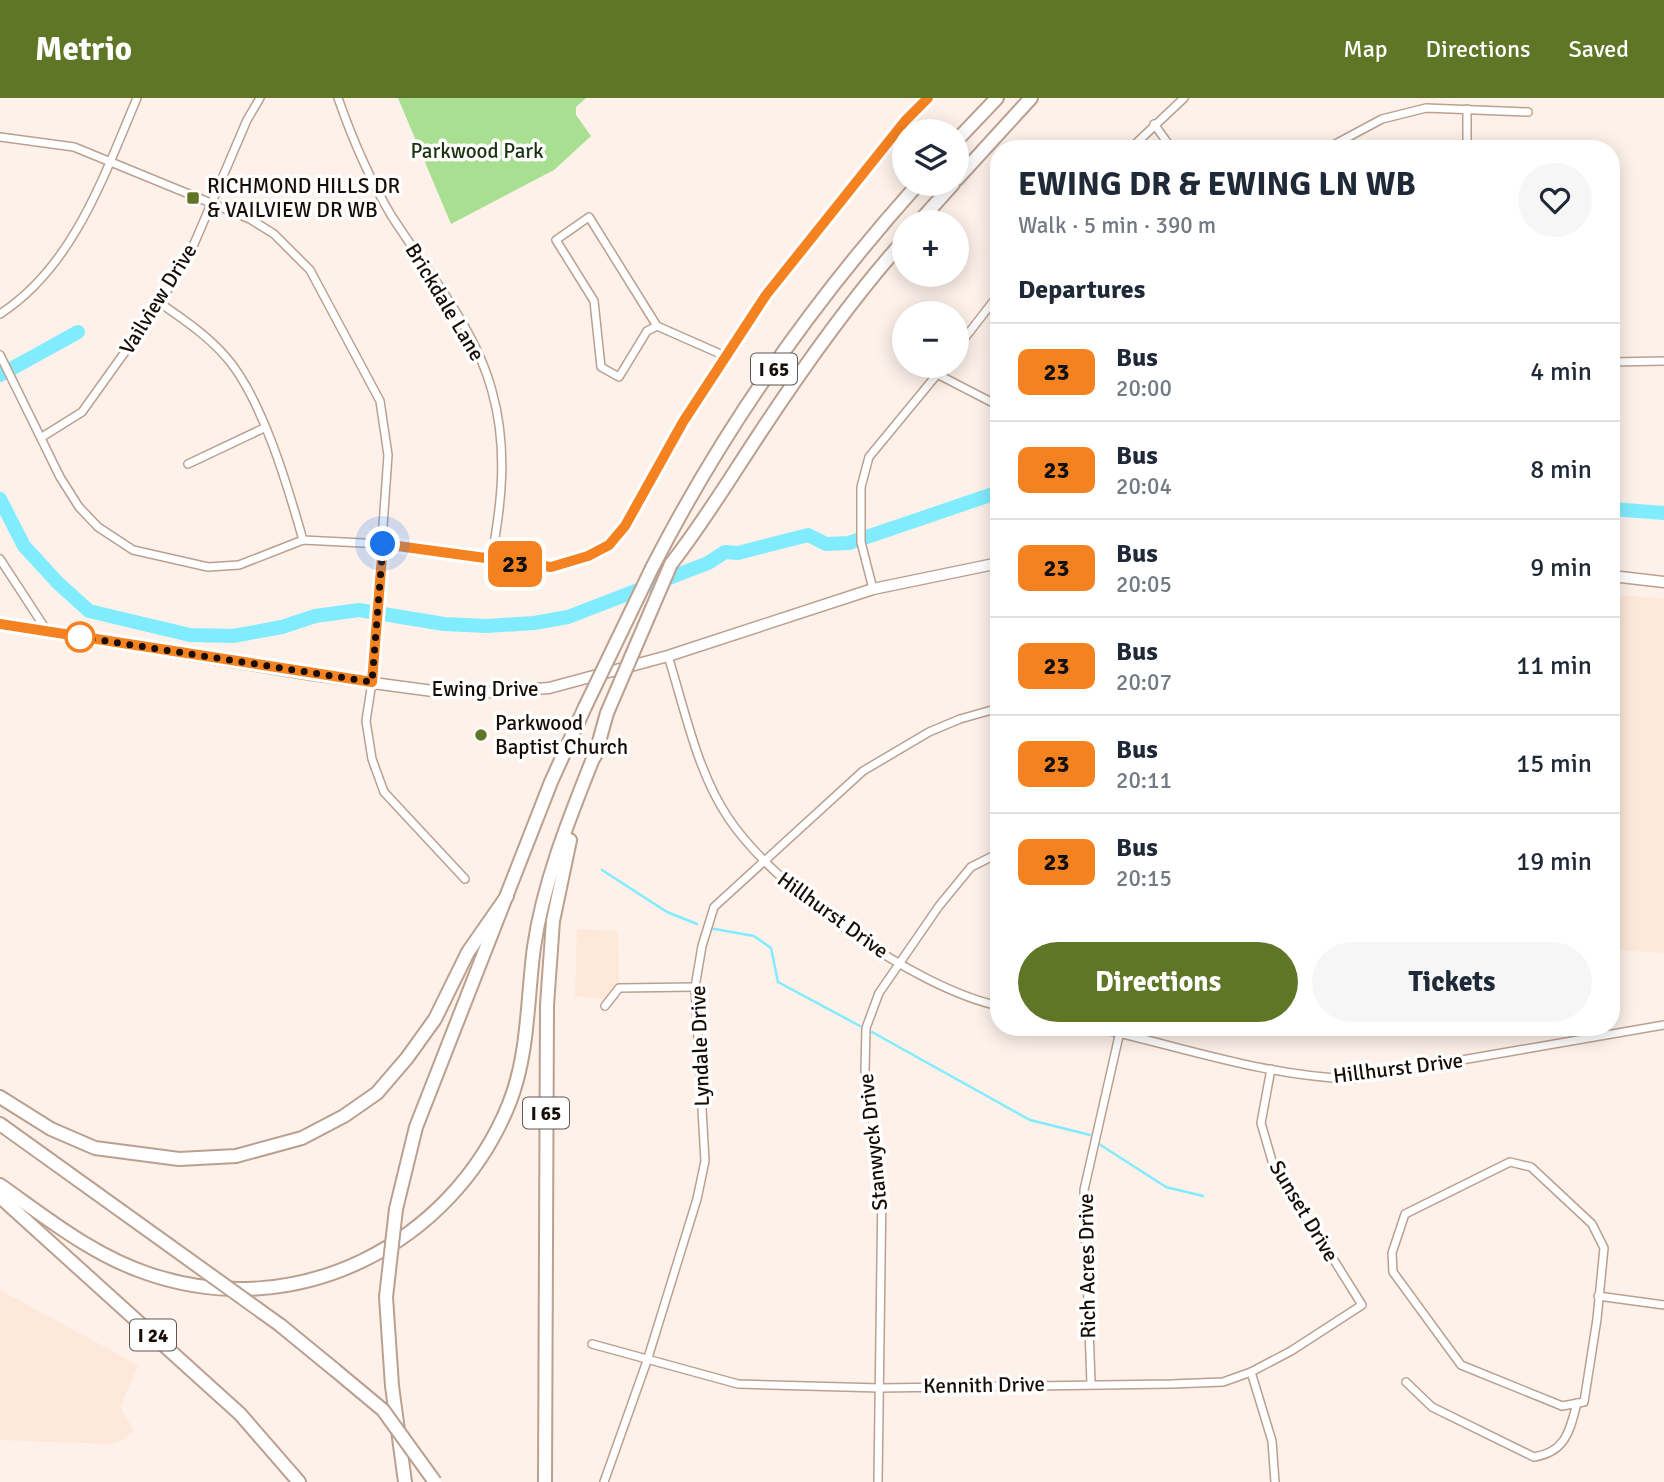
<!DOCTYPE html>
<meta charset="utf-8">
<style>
body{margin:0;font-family:Signika,sans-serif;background:#f6f6f7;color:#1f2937;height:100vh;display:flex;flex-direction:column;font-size:26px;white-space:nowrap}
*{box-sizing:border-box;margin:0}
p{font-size:23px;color:#747a83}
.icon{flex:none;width:38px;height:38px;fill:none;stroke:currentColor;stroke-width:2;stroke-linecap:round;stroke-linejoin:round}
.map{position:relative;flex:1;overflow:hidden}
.panel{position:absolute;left:990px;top:42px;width:630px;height:896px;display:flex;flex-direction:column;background:#fff;border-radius:28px;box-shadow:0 4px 18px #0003}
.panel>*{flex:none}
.badge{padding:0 14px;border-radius:10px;font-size:24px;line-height:46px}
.controls{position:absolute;left:892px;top:21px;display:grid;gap:14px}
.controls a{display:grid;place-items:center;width:77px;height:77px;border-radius:50%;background:#fff;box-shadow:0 4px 18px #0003;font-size:35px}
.you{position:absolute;width:35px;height:35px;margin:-18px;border:5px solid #fff;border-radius:50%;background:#1a73e8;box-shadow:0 0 0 10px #1a73e833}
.map>.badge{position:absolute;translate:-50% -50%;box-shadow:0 0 0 4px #fff}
h2{padding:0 28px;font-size:26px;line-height:63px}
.round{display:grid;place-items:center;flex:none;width:74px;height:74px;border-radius:37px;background:#f6f6f7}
.headline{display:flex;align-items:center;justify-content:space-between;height:119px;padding:0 28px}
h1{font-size:33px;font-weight:700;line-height:52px}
.primary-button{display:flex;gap:14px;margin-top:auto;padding:14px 28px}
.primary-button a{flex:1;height:80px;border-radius:42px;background:#607627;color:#fff;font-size:28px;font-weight:700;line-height:80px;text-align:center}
.primary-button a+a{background:#f6f6f7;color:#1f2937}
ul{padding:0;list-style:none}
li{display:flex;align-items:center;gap:21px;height:98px;padding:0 28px;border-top:2px solid #e0e1e3}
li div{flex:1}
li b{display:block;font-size:26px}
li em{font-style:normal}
li .badge{min-width:77px;font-weight:700;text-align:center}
header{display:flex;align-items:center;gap:42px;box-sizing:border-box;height:98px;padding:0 35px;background:#607627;color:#fff}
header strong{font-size:33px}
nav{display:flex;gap:38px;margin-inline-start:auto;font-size:24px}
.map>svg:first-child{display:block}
.built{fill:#fde8da}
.green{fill:#a8df91}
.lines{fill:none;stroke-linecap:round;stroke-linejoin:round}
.stream{stroke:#81ecfe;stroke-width:2.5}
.river{stroke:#81ecfe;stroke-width:14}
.street-casing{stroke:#bba08f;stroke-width:10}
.secondary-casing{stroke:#bba08f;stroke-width:13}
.highway-casing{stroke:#bba08f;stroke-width:16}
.street{stroke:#fff;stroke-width:7}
.secondary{stroke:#fff;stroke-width:10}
.highway{stroke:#fff;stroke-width:12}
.highway-bridge-casing{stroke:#bba08f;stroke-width:16;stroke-linecap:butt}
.highway-bridge{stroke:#fff;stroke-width:12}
.line-casing{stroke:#fff;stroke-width:16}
.line{stroke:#f58220;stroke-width:10}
.walk{stroke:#180e08;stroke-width:7;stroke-dasharray:0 12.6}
.poi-dot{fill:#607627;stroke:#fff;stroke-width:2.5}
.stop-dot{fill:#fff;stroke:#f58220;stroke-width:3.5}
.labels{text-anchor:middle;stroke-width:7;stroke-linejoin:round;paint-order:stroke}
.shield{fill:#fff;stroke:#5d5652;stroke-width:2}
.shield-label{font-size:19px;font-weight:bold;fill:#180e08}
.park-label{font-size:21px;fill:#1c3311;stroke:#fff}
.poi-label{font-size:21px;fill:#180e08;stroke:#fff;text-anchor:start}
.street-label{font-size:21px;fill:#180e08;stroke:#fff}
</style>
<header>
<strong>Metrio</strong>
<nav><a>Map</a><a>Directions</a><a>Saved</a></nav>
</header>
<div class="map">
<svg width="1664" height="1384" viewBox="0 0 1664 1384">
<rect width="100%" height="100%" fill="#fdf1ea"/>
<g class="built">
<polygon points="1612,496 1664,501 1664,855 1612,852"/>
<polygon points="577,831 618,833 619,903 575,898"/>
<polygon points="0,1192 138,1267 120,1309 134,1333 121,1343 111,1346 0,1342"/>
</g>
<polygon class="green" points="398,0 586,0 576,9 576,17 591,38 554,72 451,126"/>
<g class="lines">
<g class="stream">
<polyline points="602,772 667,814 697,826"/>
<polyline points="709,830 754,838 771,850 778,884 860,928"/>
<polyline points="872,934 1030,1022 1090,1037"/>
<polyline points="1099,1046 1166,1089 1203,1098"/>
</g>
<g class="river">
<polyline points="0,277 78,234"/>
<polyline points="0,401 24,448 58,485 89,513 190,537 233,538 282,529 315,518 359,512 444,526 486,528 534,525 568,519 708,465 725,454 738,455 808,437 826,446 849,445 999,394"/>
<polyline points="1612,411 1664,415"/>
</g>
<g class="street-casing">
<g id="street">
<path d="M338,0C352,40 369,80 391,117C426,172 475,229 492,293C508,350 502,405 491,462"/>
<polyline points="1154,26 1172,51"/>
<polyline points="0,39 74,49 250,121 274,136 310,172 380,303 388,357 372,584 366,623 372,661 384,694 465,781"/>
<polyline points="1130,51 1184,0"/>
<polyline points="1326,51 1382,21 1426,10 1528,14"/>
<polyline points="1467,51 1467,11"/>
<path d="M160,205C184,222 207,237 226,259C262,300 288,389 303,442"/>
<path d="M0,216C74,168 104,77 137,0"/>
<polyline points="657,228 647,233 619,279 601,269 594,203 556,142 589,119 657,228 725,258"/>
<polyline points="957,250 999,196"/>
<polyline points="0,257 60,379 79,409 98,429 133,452 208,469 239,467 303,442 383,446 551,469 588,459 609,447 625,428 683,324 766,197 905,23 928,0"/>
<polyline points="1612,264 1664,263"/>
<polyline points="937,276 999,308"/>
<polyline points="42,339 82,314 160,205 194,146 247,22 260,0"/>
<polyline points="188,366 264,330"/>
<polyline points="0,461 47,533"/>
<polyline points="873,491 861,444 861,389 869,359 944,268"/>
<path d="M668,558C685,612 697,674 729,721C777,792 915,890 999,908"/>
<polyline points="605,908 619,890 695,889"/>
<path d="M1093,929C1180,948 1263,978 1352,981L1664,927"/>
<polygon points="1510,1064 1531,1069 1592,1126 1604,1150 1597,1221 1584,1304 1562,1308 1461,1267 1393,1174 1392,1155 1405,1116"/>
<polyline points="1598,1198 1664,1207"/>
<polyline points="592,1246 738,1286 880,1290 1172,1286 1223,1284 1251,1274 1291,1253 1362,1207 1272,1063 1261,1025 1271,971"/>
<polyline points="1251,1274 1272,1343 1275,1384"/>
<path d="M1406,1284L1432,1309L1534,1359C1566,1354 1570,1332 1577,1305"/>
<polyline points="1091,1285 1084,1092 1121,929"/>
<polyline points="604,1384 647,1263 697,1101 705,1063 695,889 702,848 714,809 863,673 929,634 960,621 999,610"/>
<polyline points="878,1384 882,1089 865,972 866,930 879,895 939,808 971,769 999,755"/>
</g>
</g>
<g class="secondary-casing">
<g id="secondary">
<polyline points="1612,478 1664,484"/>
<polyline points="0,526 313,577 433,593 495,594 549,590 668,558 873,491 999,465"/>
</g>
</g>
<g class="highway-casing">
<g id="highway">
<polyline points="957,42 997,0"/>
<polyline points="957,81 1031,0"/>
<polyline points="919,124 953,86"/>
<path d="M671,466C703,425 729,382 758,338C802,271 851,201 905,141"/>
<path d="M652,470C723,331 815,201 918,86"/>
<polyline points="595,658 607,615"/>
<polyline points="0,999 51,1031 95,1050 179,1061 236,1058 302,1040 344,1018 377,995 407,960 435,921 468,854 507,798"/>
<polyline points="0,1026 170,1148"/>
<path d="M0,1087C48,1121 94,1158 149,1176C296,1226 452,1147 509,1006C529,956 527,901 534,849C544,781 571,716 596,653"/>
<polyline points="0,1099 240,1316 299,1384"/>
<polyline points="396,1111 416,1029 551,684 585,609"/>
<polyline points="386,1199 392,1288 405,1384"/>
<polyline points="280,1227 335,1272"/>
<polyline points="545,1384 547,907 553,823 570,742"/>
</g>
</g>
<use href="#street" class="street"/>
<use href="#secondary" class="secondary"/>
<use href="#highway" class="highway"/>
<g class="highway-bridge-casing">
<g id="highway-bridge">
<polyline points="585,609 652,470"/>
<polyline points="607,615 671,466"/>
<polyline points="170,1148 280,1227"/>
<polyline points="386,1199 396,1111"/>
<polyline points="335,1272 383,1312 435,1384"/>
</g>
</g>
<use href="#highway-bridge" class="highway-bridge"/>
</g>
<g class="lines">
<g class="line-casing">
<polyline id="line" points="0,526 372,584 383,446 551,469 588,458 609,447 625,428 683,324 766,197 905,23 928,0"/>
</g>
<use href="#line" class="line"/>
<polyline class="walk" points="80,539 372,584 383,446"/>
</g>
<g class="poi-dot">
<rect x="186" y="93" width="14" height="14" rx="3.5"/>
<circle cx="481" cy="637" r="7"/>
</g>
<circle class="stop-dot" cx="80" cy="539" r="14"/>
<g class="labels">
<g class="shield">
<rect x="751" y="255.5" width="46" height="31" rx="5"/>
<rect x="523" y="999.5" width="46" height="31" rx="5"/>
<rect x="130" y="1221.5" width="46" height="31" rx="5"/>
</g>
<g class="shield-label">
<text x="774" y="278">I 65</text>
<text x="546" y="1022">I 65</text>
<text x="153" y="1244">I 24</text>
</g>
<g class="park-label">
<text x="477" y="60">Parkwood Park</text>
</g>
<g class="poi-label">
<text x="207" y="95">RICHMOND HILLS DR<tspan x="207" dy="24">&amp; VAILVIEW DR WB</tspan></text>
<text x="495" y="632">Parkwood<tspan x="495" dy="24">Baptist Church</tspan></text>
</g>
<g class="street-label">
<text transform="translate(158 201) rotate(-58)" y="7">Vailview Drive</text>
<text transform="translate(445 204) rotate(59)" y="7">Brickdale Lane</text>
<text x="485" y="598">Ewing Drive</text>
<text transform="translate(833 817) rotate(36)" y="7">Hillhurst Drive</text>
<text transform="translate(700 948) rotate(-92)" y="7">Lyndale Drive</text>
<text transform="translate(1398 970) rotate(-7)" y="7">Hillhurst Drive</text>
<text transform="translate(873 1044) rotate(-96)" y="7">Stanwyck Drive</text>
<text transform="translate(1304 1113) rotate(59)" y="7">Sunset Drive</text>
<text transform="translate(1087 1168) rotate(-91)" y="7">Rich Acres Drive</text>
<text transform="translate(984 1287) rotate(-1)" y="7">Kennith Drive</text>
</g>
</g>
</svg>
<div class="controls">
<a><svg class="icon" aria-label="layers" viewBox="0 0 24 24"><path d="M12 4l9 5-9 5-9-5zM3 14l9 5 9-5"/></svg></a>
<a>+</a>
<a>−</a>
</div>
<div class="you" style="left:383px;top:446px"></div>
<b class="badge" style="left:515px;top:466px;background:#f58220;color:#111">23</b>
<section class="panel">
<div class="headline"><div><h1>EWING DR &amp; EWING LN WB</h1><p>Walk · 5 min · 390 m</p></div><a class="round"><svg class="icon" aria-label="heart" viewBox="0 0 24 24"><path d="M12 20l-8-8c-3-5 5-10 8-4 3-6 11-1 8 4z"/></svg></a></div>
<h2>Departures</h2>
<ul>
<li><span class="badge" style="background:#f58220;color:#111">23</span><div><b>Bus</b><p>20:00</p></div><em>4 min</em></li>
<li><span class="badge" style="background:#f58220;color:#111">23</span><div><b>Bus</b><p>20:04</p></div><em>8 min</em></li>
<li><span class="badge" style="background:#f58220;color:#111">23</span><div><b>Bus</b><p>20:05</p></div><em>9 min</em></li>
<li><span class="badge" style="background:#f58220;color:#111">23</span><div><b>Bus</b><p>20:07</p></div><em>11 min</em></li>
<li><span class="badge" style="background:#f58220;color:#111">23</span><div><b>Bus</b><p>20:11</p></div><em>15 min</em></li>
<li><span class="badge" style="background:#f58220;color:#111">23</span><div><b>Bus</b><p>20:15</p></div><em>19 min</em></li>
</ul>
<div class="primary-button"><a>Directions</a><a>Tickets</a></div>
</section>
</div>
